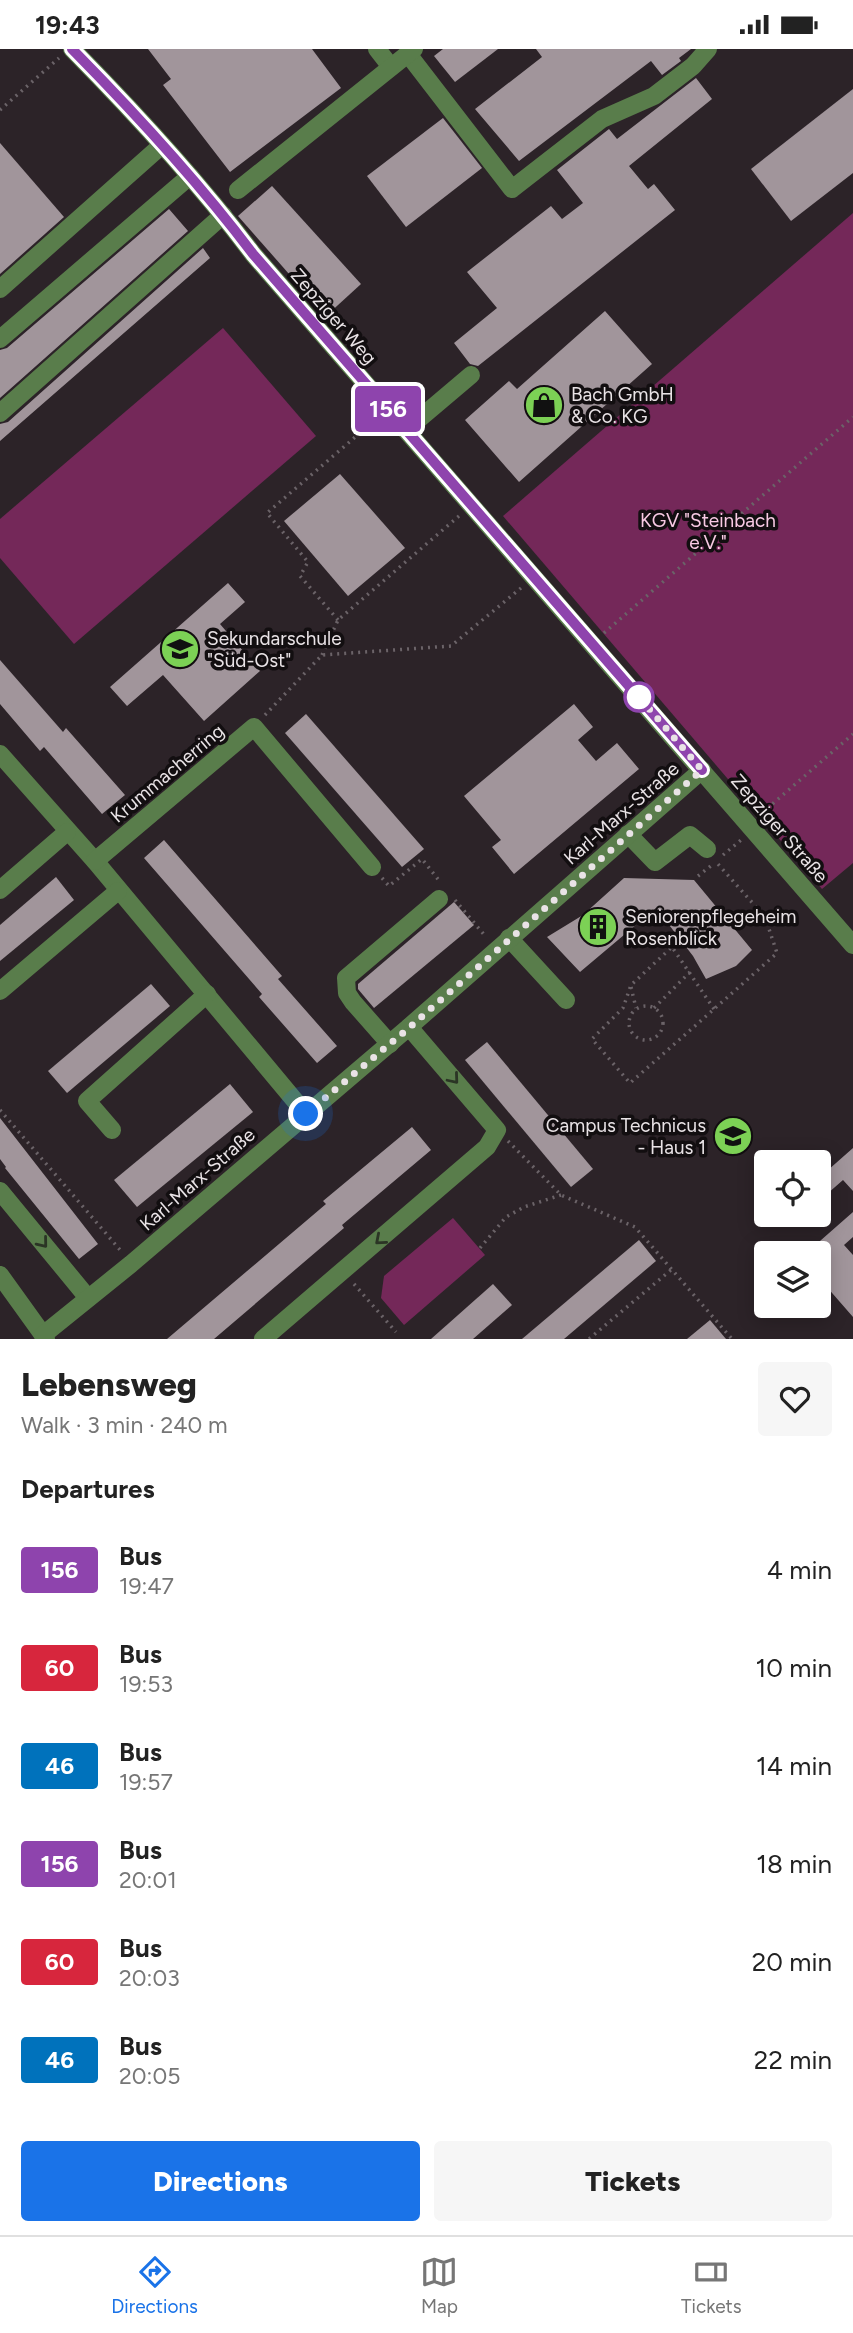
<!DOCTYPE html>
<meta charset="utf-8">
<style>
body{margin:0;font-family:Figtree,sans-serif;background:#f6f6f6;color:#222;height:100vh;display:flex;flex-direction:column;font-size:26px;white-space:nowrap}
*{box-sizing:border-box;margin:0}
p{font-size:23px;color:#767676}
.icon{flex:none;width:38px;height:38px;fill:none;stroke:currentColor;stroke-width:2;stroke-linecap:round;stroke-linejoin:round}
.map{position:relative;height:1290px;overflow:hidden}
.side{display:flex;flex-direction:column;background:#fff;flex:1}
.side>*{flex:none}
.badge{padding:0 14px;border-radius:5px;font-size:24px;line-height:46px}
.buttons{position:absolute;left:754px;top:1101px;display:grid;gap:14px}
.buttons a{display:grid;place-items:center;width:77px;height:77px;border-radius:7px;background:#fff;box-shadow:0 4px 18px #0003;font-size:35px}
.you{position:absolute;width:35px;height:35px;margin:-18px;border:5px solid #fff;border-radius:50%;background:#1a73e8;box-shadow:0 0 0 10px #1a73e833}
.map>.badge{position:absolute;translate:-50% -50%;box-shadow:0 0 0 4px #fff}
h2{padding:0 21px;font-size:26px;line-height:63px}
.round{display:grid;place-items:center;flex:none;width:74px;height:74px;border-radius:7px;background:#f6f6f6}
.summary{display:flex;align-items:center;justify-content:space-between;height:119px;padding:0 21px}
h1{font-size:33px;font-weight:800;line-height:52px}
.primary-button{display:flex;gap:14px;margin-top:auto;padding:14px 21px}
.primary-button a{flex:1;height:80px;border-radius:7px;background:#1a73e8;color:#fff;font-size:28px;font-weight:800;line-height:80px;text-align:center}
.primary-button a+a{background:#f6f6f6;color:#222}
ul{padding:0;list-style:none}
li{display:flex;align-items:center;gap:21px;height:98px;padding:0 21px}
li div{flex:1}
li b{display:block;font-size:26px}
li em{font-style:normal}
li .badge{min-width:77px;font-weight:700;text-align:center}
.status{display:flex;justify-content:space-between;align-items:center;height:49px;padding:0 35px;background:#fff;direction:ltr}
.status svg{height:19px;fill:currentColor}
.tabs{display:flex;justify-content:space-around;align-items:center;height:98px;border-top:2px solid #e0e0e0;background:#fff;font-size:19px;color:#767676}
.tabs a{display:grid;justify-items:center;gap:4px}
.tabs .active{color:#1a73e8}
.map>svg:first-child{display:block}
.green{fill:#742859}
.building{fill:#a1959b}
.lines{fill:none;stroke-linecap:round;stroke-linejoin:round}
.path{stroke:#6b6368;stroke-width:3.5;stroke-dasharray:2 5;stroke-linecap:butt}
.minor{stroke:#597d4b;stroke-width:18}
.oneway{stroke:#2b3525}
.line-casing{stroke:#fff;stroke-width:16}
.line{stroke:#8e44ad;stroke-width:10}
.walk{stroke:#e9e3e6;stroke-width:7;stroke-dasharray:0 12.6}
.stop-dot{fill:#fff;stroke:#8e44ad;stroke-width:3.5}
.labels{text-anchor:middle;stroke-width:7;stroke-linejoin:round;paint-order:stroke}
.street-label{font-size:19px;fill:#e9e3e6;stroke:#120e10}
.poi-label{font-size:19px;fill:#e9e3e6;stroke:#120e10;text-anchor:start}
.park-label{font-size:19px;fill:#f9cae4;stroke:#120e10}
</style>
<div class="status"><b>19:43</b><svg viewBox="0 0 49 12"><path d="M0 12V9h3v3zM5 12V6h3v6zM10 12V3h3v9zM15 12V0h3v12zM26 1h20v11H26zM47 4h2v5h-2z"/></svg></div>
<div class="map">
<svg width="853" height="1290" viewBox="0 0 853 1290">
<rect width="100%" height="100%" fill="#2c2328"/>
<g class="green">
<polygon points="853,164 853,814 822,840 503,467"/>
<polygon points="223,279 316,387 74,595 0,509 0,470"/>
<polygon points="453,1169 485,1206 404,1276 381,1249 384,1227"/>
</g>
<g class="building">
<polygon points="148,0 312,0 341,39 230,123 163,36 171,30"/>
<polygon points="443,0 498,0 455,33 434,7"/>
<polygon points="536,0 691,0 679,9 681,12 662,26 651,12 519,112 475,60 542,8"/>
<polygon points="696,29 712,50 629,117 648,140 654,135 675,161 478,317 470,315 454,294 497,259 467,223 551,157 562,170 583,154 557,121 609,80 617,90"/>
<polygon points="853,40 853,124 791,172 751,120"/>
<polygon points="443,69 482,119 406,178 367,127"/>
<polygon points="0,94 64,168 0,225"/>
<polygon points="272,137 361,235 326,267 238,167"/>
<polygon points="169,160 188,182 0,349 0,301 7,299"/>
<polygon points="203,199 210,209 0,392 0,375 8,373"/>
<polygon points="605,262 652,315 519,433 465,371 509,332 517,340"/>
<polygon points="340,425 405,499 348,547 284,472"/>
<polygon points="228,534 245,553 220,575 260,622 204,672 163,626 127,657 110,638"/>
<polygon points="0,611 63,683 66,679 125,746 102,765 44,698 40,702 0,655"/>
<polygon points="574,655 593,678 578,691 596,712 617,694 639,720 514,825 492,798 501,791 464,747"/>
<polygon points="306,665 424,800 402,818 285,684"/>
<polygon points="164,791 282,927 278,930 337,997 317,1014 259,948 262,945 144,809"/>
<polygon points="56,828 74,851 0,912 0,876"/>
<polygon points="624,829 694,831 752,901 736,917 706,930 693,907 656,859 580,923 547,888 583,866"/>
<polygon points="454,853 474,876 374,959 358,940 358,935"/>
<polygon points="151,935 170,957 67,1044 48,1022"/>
<polygon points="487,993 593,1120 571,1138 465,1011"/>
<polygon points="230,1035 253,1063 137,1158 114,1131"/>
<polygon points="0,1069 98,1195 79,1210 5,1119 6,1118 0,1110"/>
<polygon points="412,1078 431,1101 342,1176 344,1179 214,1290 167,1290 326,1155 323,1152"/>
<polygon points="853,1099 853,1142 843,1131 819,1152 819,1129"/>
<polygon points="853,1163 853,1188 844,1196 853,1206 853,1268 819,1229 819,1221 826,1215 819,1204 812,1199"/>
<polygon points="639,1191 656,1212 564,1290 522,1290"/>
<polygon points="493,1235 512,1256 473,1290 431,1290"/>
<polygon points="710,1271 726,1290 687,1290"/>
</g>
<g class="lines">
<g class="path">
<polyline points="0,61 59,9"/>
<polyline points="338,571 300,527 308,513 267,464 375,371"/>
<polyline points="604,584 853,368"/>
<polyline points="322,606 338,571 459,467"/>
<polyline points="265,666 322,606 451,597 521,539"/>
<polyline points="762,764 853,685"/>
<polyline points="723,806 741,791"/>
<polyline points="698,827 712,816"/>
<polyline points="382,829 389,837 422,810 441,834"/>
<polyline points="455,851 486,888"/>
<polyline points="631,938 636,959"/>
<circle cx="646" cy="974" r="17"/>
<polyline points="654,959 690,923"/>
<path d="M714,960L672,898L631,936L623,959L592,990L630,1034C679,991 728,948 777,904L765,868L717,814"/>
<polyline points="0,1061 121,1202"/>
<polyline points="508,1092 561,1146 635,1178 732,1290"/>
<polyline points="480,1199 506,1168 524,1158 561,1146"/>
<polyline points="354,1235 396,1283"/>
<polyline points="589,1290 672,1220"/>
</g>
<g class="minor">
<path d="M72,0C136,65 198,132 253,205L853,896"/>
<polyline points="377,0 391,18"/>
<polyline points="408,5 512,140 602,70 654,47 693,17 708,0"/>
<polyline points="238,141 414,0"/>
<polyline points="0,240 162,96"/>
<polyline points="0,290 190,127"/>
<polyline points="0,364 223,166"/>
<polyline points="406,381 471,326"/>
<polyline points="0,705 95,812 306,1065"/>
<polyline points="628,785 655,813 690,786 707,800"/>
<polyline points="95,812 254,678 372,818"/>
<polyline points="0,841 67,783"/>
<polyline points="509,889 566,951"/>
<polyline points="0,942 118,842"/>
<polyline points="390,995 353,953 347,944 346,929 439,850"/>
<polyline points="112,1081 87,1052 207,945"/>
<polyline points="0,1142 88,1249"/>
<polyline points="0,1226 46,1290"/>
<polyline points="43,1286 131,1215 409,978 702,721"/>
<polyline points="263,1290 487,1098 497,1081 409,978"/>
</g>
</g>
<defs><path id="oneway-chevron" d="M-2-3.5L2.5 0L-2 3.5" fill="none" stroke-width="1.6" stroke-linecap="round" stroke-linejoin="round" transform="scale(1.75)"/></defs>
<g class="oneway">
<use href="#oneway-chevron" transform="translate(454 1030) rotate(50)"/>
<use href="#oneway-chevron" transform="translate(380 1191) rotate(139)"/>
<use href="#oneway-chevron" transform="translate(43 1194) rotate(51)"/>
</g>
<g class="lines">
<g class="line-casing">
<path id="line" d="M72,0C136,65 198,132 253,205L702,721"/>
</g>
<use href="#line" class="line"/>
<polyline class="walk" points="306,1065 410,978 702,721 639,648"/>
</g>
<defs>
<g id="shop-disc" transform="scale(2.0125)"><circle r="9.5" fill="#7cd155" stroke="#120e10"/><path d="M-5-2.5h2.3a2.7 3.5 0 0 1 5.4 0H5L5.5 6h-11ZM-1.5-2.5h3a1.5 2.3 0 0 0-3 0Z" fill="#111"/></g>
<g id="school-disc" transform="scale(2.0125)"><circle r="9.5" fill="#7cd155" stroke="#120e10"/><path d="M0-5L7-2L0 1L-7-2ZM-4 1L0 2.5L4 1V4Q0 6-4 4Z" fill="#111"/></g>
<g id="building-disc" transform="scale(2.0125)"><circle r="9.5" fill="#7cd155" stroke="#120e10"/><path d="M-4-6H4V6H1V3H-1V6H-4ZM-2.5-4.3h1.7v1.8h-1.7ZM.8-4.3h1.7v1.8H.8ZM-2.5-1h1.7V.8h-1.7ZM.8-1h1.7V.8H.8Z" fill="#111"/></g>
</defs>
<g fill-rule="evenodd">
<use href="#shop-disc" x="544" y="356"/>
<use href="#school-disc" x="180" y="600"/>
<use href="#building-disc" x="598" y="878"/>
<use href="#school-disc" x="733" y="1087"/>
</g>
<circle class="stop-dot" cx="639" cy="648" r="14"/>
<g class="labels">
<g class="street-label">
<text transform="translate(334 267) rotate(49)" y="7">Zepziger Weg</text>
<text transform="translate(167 724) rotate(-40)" y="7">Krummacherring</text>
<text transform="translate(621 764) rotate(-41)" y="7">Karl-Marx-Straße</text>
<text transform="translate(780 779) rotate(49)" y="7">Zepziger Straße</text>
<text transform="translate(197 1130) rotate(-41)" y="7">Karl-Marx-Straße</text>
</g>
<g class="poi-label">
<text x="571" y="352">Bach GmbH<tspan x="571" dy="22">&amp; Co. KG</tspan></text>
<text x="207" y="596">Sekundarschule<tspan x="207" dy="22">"Süd-Ost"</tspan></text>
<text x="625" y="874">Seniorenpflegeheim<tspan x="625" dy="22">Rosenblick</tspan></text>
<text x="706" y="1083" text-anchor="end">Campus Technicus<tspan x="706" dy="22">- Haus 1</tspan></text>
</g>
<g class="park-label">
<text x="708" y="478">KGV "Steinbach<tspan x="708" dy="22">e.V."</tspan></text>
</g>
</g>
</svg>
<div class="buttons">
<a><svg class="icon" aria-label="locate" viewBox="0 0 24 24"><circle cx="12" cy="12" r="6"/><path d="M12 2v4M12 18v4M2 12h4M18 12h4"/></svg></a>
<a><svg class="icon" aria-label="layers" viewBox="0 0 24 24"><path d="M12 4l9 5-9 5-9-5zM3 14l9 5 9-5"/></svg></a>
</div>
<div class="you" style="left:306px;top:1065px"></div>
<b class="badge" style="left:388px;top:360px;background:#8e44ad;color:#fff">156</b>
</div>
<section class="side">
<div class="summary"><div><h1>Lebensweg</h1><p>Walk · 3 min · 240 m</p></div><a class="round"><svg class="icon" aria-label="heart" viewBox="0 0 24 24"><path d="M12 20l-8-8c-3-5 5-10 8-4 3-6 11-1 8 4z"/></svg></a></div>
<h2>Departures</h2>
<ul>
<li><span class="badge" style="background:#8e44ad;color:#fff">156</span><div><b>Bus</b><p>19:47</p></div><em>4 min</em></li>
<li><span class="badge" style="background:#d7263d;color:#fff">60</span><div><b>Bus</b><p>19:53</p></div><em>10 min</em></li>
<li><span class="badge" style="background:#0072bc;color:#fff">46</span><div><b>Bus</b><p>19:57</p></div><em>14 min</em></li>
<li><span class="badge" style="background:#8e44ad;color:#fff">156</span><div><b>Bus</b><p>20:01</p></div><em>18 min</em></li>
<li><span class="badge" style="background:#d7263d;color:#fff">60</span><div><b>Bus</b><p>20:03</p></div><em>20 min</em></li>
<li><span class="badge" style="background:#0072bc;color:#fff">46</span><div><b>Bus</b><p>20:05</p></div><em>22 min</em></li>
</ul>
<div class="primary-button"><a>Directions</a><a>Tickets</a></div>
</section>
<nav class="tabs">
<a class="active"><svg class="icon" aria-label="directions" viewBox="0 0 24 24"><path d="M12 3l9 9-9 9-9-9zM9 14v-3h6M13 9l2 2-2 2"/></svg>Directions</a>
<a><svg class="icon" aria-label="map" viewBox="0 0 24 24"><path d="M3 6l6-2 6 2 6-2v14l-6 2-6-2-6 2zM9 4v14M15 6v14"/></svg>Map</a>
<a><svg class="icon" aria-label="tickets" viewBox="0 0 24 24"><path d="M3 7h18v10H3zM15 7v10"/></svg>Tickets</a>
</nav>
